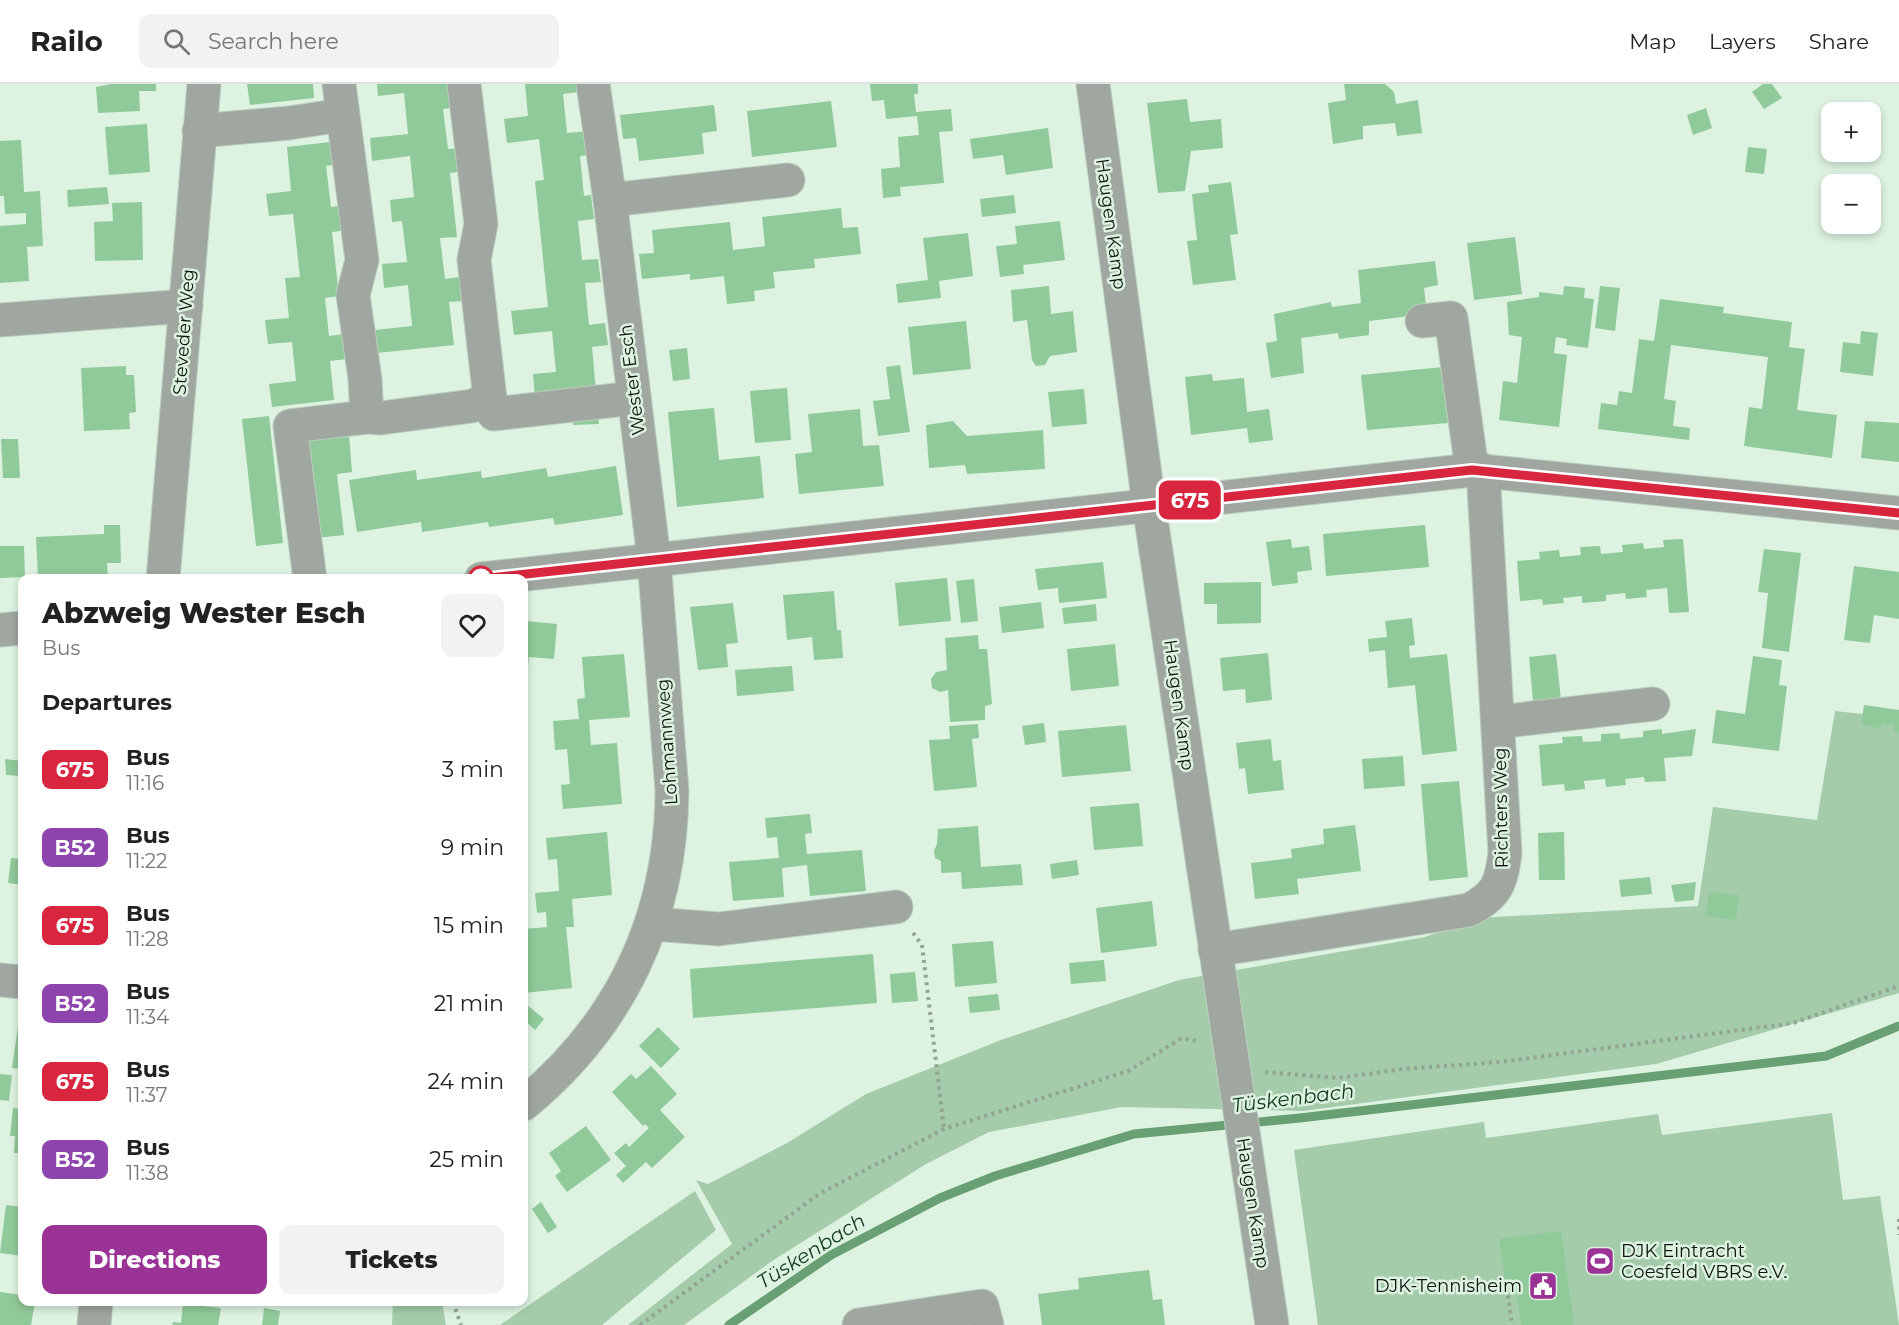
<!DOCTYPE html>
<meta charset="utf-8">
<style>
body{margin:0;font-family:Montserrat,sans-serif;background:#f2f2f2;color:#222;height:100vh;display:flex;flex-direction:column;font-size:22px;white-space:nowrap}
*{box-sizing:border-box;margin:0}
p{font-size:20px;color:#767676}
.icon{flex:none;width:33px;height:33px;fill:none;stroke:currentColor;stroke-width:2;stroke-linecap:round;stroke-linejoin:round}
.map{position:relative;flex:1;overflow:hidden}
.side{position:absolute;left:18px;top:490px;width:510px;height:732px;display:flex;flex-direction:column;background:#fff;border-radius:12px;box-shadow:0 3px 9px #0003}
.side>*{flex:none}
.badge{padding:0 12px;border-radius:9px;font-size:21px;line-height:39px}
.buttons{position:absolute;left:1821px;top:18px;display:grid;gap:12px}
.buttons a{display:grid;place-items:center;width:60px;height:60px;border-radius:12px;background:#fff;box-shadow:0 3px 9px #0003;font-size:30px}
.map>.badge{position:absolute;translate:-50% -50%;box-shadow:0 0 0 3px #fff}
h2{padding:0 24px;font-size:22px;line-height:54px}
.round{display:grid;place-items:center;flex:none;width:63px;height:63px;border-radius:12px;background:#f2f2f2}
.headline{display:flex;align-items:center;justify-content:space-between;height:102px;padding:0 24px}
h1{font-size:28px;font-weight:800;line-height:45px}
.primary-button{display:flex;gap:12px;margin-top:auto;padding:12px 24px}
.primary-button a{flex:1;height:69px;border-radius:12px;background:#9b3396;color:#fff;font-size:24px;font-weight:800;line-height:69px;text-align:center}
.primary-button a+a{background:#f2f2f2;color:#222}
ul{padding:0;list-style:none}
li{display:flex;align-items:center;gap:18px;height:78px;padding:0 24px}
li div{flex:1}
li b{display:block;font-size:22px}
li em{font-style:normal}
li .badge{min-width:66px;font-weight:700;text-align:center}
header{display:flex;align-items:center;gap:36px;box-sizing:border-box;height:84px;padding:0 30px;background:#fff;border-bottom:2px solid #e0e0e0}
header strong{font-size:28px}
nav{display:flex;gap:33px;margin-inline-start:auto;font-size:21px}
.search{width:420px;height:54px;background:#f2f2f2;display:flex;align-items:center;gap:15px;box-sizing:border-box;padding:0 21px;border-radius:12px;color:#767676;font-size:22px}
.map>svg:first-child{display:block}
.green{fill:#a4ccab}
.lines{fill:none;stroke-linecap:round;stroke-linejoin:round}
.stream{stroke:#68a073;stroke-width:9}
.building{fill:#90ca9a}
.minor-casing{stroke:#bccebe;stroke-width:35}
.path{stroke:#92a294;stroke-width:4;stroke-dasharray:3 4.5;stroke-linecap:butt}
.minor{stroke:#9fa7a0;stroke-width:33}
.line-casing{stroke:#fff;stroke-width:14}
.line{stroke:#d7263d;stroke-width:9}
.stop-dot{fill:#fff;stroke:#d7263d;stroke-width:3}
.labels{text-anchor:middle;stroke-width:5;stroke-linejoin:round;paint-order:stroke}
.street-label{font-size:18px;fill:#0d140e;stroke:#ddf2e0}
.poi-label{font-size:18px;fill:#0d140e;stroke:#ddf2e0;text-anchor:start}
.water-label{font-size:20px;font-style:italic;fill:#103b1c;stroke:#ddf2e0}
</style>
<header>
<strong>Railo</strong>
<div class="search"><svg class="icon" aria-label="search" viewBox="0 0 24 24"><circle cx="10" cy="10" r="6"/><path d="M15 15l6 6"/></svg>Search here</div>
<nav><a>Map</a><a>Layers</a><a>Share</a></nav>
</header>
<div class="map">
<svg width="1899" height="1241" viewBox="0 0 1899 1241">
<rect width="100%" height="100%" fill="#ddf2e0"/>
<g class="green">
<polygon points="1835,627 1899,634 1899,909 1656,980 1303,1027 1122,1023 989,1048 926,1080 772,1177 684,1241 628,1241 732,1160 696,1096 708,1100 787,1059 866,1010 1001,956 1179,896 1425,853 1476,834 1698,822 1713,723 1817,736"/>
<polygon points="1832,1029 1843,1116 1880,1112 1899,1241 1318,1241 1294,1066 1484,1038 1486,1054 1658,1030 1662,1051"/>
<polygon points="695,1107 716,1146 602,1241 500,1241"/>
<polygon points="393,1218 442,1218 446,1241 392,1241"/>
</g>
<g class="lines">
<polyline class="stream" points="729,1241 831,1171 940,1114 995,1092 1134,1050 1300,1034 1826,972 1899,942"/>
</g>
<g class="building">
<polygon points="111,0 156,0 156,7 139,7 140,27 98,29 96,3"/>
<polygon points="247,0 313,0 314,14 250,21"/>
<polygon points="377,0 455,0 457,23 443,25 448,65 462,64 465,87 450,89 457,153 440,154 445,195 460,193 463,217 449,218 454,261 377,269 375,246 412,242 408,201 384,204 382,180 407,178 402,137 392,138 390,116 414,113 410,72 372,77 370,54 408,50 404,9 378,12"/>
<polygon points="525,0 578,0 579,8 563,10 567,49 589,47 591,71 580,72 584,112 591,111 594,135 578,137 582,176 598,175 601,198 585,199 589,241 605,239 608,261 592,263 596,307 535,314 533,290 556,288 552,247 514,251 511,227 548,223 535,97 544,96 539,55 507,59 504,35 528,32"/>
<polygon points="870,0 918,0 918,10 914,10 916,28 951,25 953,47 939,48 944,99 900,103 901,112 883,114 881,85 900,83 898,53 919,51 917,32 886,35 884,16 872,17"/>
<polygon points="1344,0 1385,0 1394,8 1396,20 1418,16 1422,49 1397,52 1395,39 1363,42 1363,55 1333,60 1328,19 1346,16"/>
<polygon points="1763,0 1772,0 1782,14 1764,25 1752,8"/>
<polygon points="1187,15 1190,38 1221,35 1223,64 1191,67 1185,107 1158,109 1147,19"/>
<polygon points="831,17 837,63 752,73 747,27"/>
<polygon points="714,21 717,47 702,49 704,70 639,77 636,54 623,55 620,31"/>
<polygon points="1706,24 1712,44 1693,51 1687,31"/>
<polygon points="147,40 150,88 109,91 105,43"/>
<polygon points="1048,44 1053,84 1006,91 1003,71 973,75 970,55"/>
<polygon points="21,56 24,108 40,107 43,162 27,163 29,197 0,199 0,142 26,140 26,129 5,130 4,112 0,112 0,57"/>
<polygon points="339,57 341,80 326,82 331,123 345,121 347,146 332,148 339,212 325,214 329,252 344,250 347,275 330,277 334,316 272,323 269,300 296,297 292,258 268,260 265,236 289,234 285,194 300,193 293,130 269,132 266,110 291,107 287,63"/>
<polygon points="1748,63 1767,65 1764,90 1745,88"/>
<polygon points="1231,98 1238,150 1230,151 1236,196 1193,201 1187,157 1197,156 1192,110 1209,108 1208,101"/>
<polygon points="107,103 109,120 68,123 67,106"/>
<polygon points="1014,111 1016,129 982,133 980,115"/>
<polygon points="142,118 143,176 95,177 94,138 113,137 112,119"/>
<polygon points="841,124 843,144 858,143 861,170 814,175 815,184 773,188 775,204 754,207 755,217 727,220 724,192 690,196 690,190 642,195 639,170 654,169 652,146 730,138 733,166 765,162 762,133"/>
<polygon points="1060,137 1065,176 1023,181 1024,190 1000,193 996,162 1017,160 1015,142"/>
<polygon points="968,149 973,192 939,197 941,214 898,219 896,200 928,196 923,154"/>
<polygon points="1515,153 1522,210 1474,216 1467,159"/>
<polygon points="1435,177 1438,201 1424,204 1427,230 1369,237 1369,251 1339,255 1338,249 1301,254 1304,289 1271,294 1266,259 1277,257 1274,230 1331,218 1332,223 1361,219 1358,186"/>
<polygon points="1049,202 1051,230 1073,227 1077,268 1050,272 1045,281 1036,282 1032,276 1027,236 1013,238 1011,206"/>
<polygon points="1564,202 1585,204 1584,214 1594,215 1588,264 1566,261 1567,255 1556,253 1554,269 1567,271 1559,343 1499,336 1503,297 1517,299 1522,253 1509,251 1507,218 1539,213 1539,208 1563,211"/>
<polygon points="1600,202 1620,204 1615,247 1595,244"/>
<polygon points="1660,215 1724,223 1723,229 1792,238 1789,263 1805,265 1797,326 1837,331 1832,374 1744,362 1749,323 1762,325 1768,273 1671,261 1664,315 1676,317 1673,342 1690,344 1689,356 1598,345 1601,319 1617,321 1619,307 1632,309 1639,255 1654,257"/>
<polygon points="966,237 971,285 913,291 908,243"/>
<polygon points="1861,247 1878,249 1873,292 1840,288 1843,258 1860,260"/>
<polygon points="687,264 690,295 673,297 669,266"/>
<polygon points="900,281 910,348 878,352 873,317 890,315 886,283"/>
<polygon points="126,282 126,291 134,291 136,328 129,329 130,345 84,347 81,284"/>
<polygon points="1443,283 1448,339 1367,346 1361,291"/>
<polygon points="1212,290 1213,297 1244,294 1247,328 1269,325 1273,356 1249,359 1247,344 1191,351 1185,293"/>
<polygon points="787,304 791,356 755,359 750,307"/>
<polygon points="1084,305 1087,340 1052,343 1048,308"/>
<polygon points="597,324 599,340 573,341 571,326"/>
<polygon points="714,324 719,376 760,372 764,414 677,423 668,328"/>
<polygon points="860,325 863,362 879,361 884,402 799,410 795,370 812,368 808,330"/>
<polygon points="269,332 283,459 256,462 242,335"/>
<polygon points="953,337 967,352 1043,346 1045,385 967,390 965,381 929,384 926,341"/>
<polygon points="1865,337 1899,339 1899,378 1861,374"/>
<polygon points="349,351 352,388 337,390 344,451 317,454 307,355"/>
<polygon points="1,355 18,355 20,394 3,394"/>
<polygon points="616,382 623,431 555,441 553,434 489,443 488,438 422,448 421,438 357,448 349,396 416,386 417,396 481,387 482,394 546,384 548,393"/>
<polygon points="104,441 120,441 121,479 107,479 108,495 38,495 36,453 104,450"/>
<polygon points="1425,441 1429,483 1326,492 1323,450"/>
<polygon points="1291,455 1292,464 1309,462 1312,486 1297,488 1298,499 1272,502 1266,458"/>
<polygon points="1683,455 1689,528 1669,529 1667,504 1646,506 1647,513 1626,515 1625,509 1606,511 1606,517 1582,519 1582,512 1563,514 1564,519 1543,521 1542,515 1520,517 1517,477 1540,475 1539,468 1559,466 1560,473 1581,471 1580,463 1600,462 1601,470 1623,468 1622,461 1643,459 1644,465 1664,463 1663,456"/>
<polygon points="0,462 24,462 25,493 0,494"/>
<polygon points="1764,465 1801,469 1789,568 1762,564 1768,509 1758,508"/>
<polygon points="1103,478 1107,514 1059,519 1058,504 1038,506 1035,485"/>
<polygon points="1854,482 1899,488 1899,535 1874,531 1870,559 1844,556"/>
<polygon points="947,494 951,537 899,542 895,499"/>
<polygon points="974,495 978,537 961,539 956,497"/>
<polygon points="1261,498 1261,539 1217,540 1217,520 1204,520 1204,499"/>
<polygon points="834,507 837,546 841,546 843,574 814,576 812,553 787,556 783,511"/>
<polygon points="1041,518 1044,544 1002,549 999,523"/>
<polygon points="733,519 738,559 726,560 728,583 698,586 690,523"/>
<polygon points="1096,520 1097,537 1064,540 1062,524"/>
<polygon points="1412,534 1415,561 1409,562 1410,574 1447,570 1457,667 1422,671 1415,601 1388,604 1385,566 1369,568 1368,555 1387,553 1385,537"/>
<polygon points="525,537 557,540 554,575 529,573 525,606"/>
<polygon points="978,551 979,565 987,565 992,620 985,622 985,636 950,638 948,606 940,608 932,604 931,595 936,588 947,586 945,554"/>
<polygon points="1115,560 1119,602 1071,607 1067,565"/>
<polygon points="1268,569 1272,616 1246,619 1245,605 1223,607 1220,574"/>
<polygon points="624,570 630,633 589,636 591,661 617,659 622,720 563,725 561,701 570,700 567,665 555,666 553,637 579,635 577,615 585,614 582,573"/>
<polygon points="1556,570 1562,625 1534,628 1529,573"/>
<polygon points="1753,572 1782,576 1779,601 1787,602 1779,667 1712,659 1716,626 1745,630"/>
<polygon points="792,582 794,607 737,612 735,586"/>
<polygon points="1864,621 1899,626 1899,649 1894,648 1894,641 1881,639 1881,644 1861,641"/>
<polygon points="1044,639 1046,658 1025,661 1022,642"/>
<polygon points="978,640 979,654 972,655 977,703 934,707 929,656 950,655 949,642"/>
<polygon points="1126,641 1131,687 1062,693 1058,647"/>
<polygon points="1662,645 1662,650 1696,645 1692,672 1664,674 1666,697 1645,698 1644,693 1625,695 1626,701 1606,703 1605,695 1584,697 1585,705 1565,707 1564,700 1542,702 1539,661 1563,659 1562,653 1582,652 1583,658 1601,657 1601,650 1620,649 1620,655 1643,653 1643,647"/>
<polygon points="1271,655 1273,677 1281,676 1284,706 1248,710 1245,684 1239,685 1236,659"/>
<polygon points="1403,672 1405,702 1364,705 1362,675"/>
<polygon points="5,675 22,677 22,692 6,691"/>
<polygon points="1459,697 1468,793 1429,797 1421,700"/>
<polygon points="1139,719 1143,762 1094,766 1090,723"/>
<polygon points="810,730 812,749 805,750 807,770 862,766 866,807 810,812 807,781 782,784 784,813 733,817 729,778 779,774 777,753 767,754 765,734"/>
<polygon points="1355,741 1361,787 1297,795 1299,810 1255,815 1251,779 1292,774 1291,765 1324,760 1323,745"/>
<polygon points="978,742 981,783 1021,780 1023,801 962,805 961,788 941,789 941,777 935,774 934,767 937,760 938,745"/>
<polygon points="607,748 612,811 572,815 574,843 566,843 572,904 524,909 524,845 547,843 546,828 537,829 535,809 559,807 557,775 548,776 546,754"/>
<polygon points="1564,748 1565,796 1539,796 1538,749"/>
<polygon points="11,774 22,775 22,801 8,799"/>
<polygon points="1077,776 1079,791 1052,795 1050,780"/>
<polygon points="1650,793 1652,810 1621,813 1619,796"/>
<polygon points="1696,798 1694,816 1675,818 1671,801"/>
<polygon points="1709,808 1739,811 1736,836 1705,832"/>
<polygon points="1152,817 1157,862 1101,869 1096,824"/>
<polygon points="993,857 997,899 955,903 952,860"/>
<polygon points="873,870 877,919 693,934 690,885"/>
<polygon points="1104,876 1106,897 1071,900 1069,879"/>
<polygon points="915,888 918,917 892,919 890,890"/>
<polygon points="998,910 1000,926 970,929 968,913"/>
<polygon points="526,920 544,935 535,946 524,936"/>
<polygon points="19,935 22,936 22,985 12,984"/>
<polygon points="658,943 680,965 661,984 639,962"/>
<polygon points="651,982 677,1010 660,1026 685,1053 652,1084 646,1078 623,1099 616,1091 626,1082 614,1069 626,1059 629,1063 649,1044 645,1040 643,1042 612,1008 631,990 636,995"/>
<polygon points="0,990 12,991 9,1017 0,1016"/>
<polygon points="13,1024 22,1025 22,1069 14,1069 15,1052 10,1052"/>
<polygon points="586,1042 611,1076 567,1108 555,1092 561,1087 549,1069"/>
<polygon points="541,1118 557,1143 548,1149 532,1125"/>
<polygon points="6,1121 22,1123 22,1172 0,1169"/>
<polygon points="1561,1147 1574,1241 1521,1241 1515,1195 1505,1196 1499,1155"/>
<polygon points="1149,1186 1153,1216 1162,1215 1165,1241 1042,1241 1038,1210 1079,1205 1078,1194"/>
<polygon points="0,1208 22,1211 22,1218 35,1218 31,1241 0,1241"/>
<polygon points="183,1220 221,1224 218,1241 172,1241 173,1238 181,1239"/>
<polygon points="264,1224 280,1227 278,1241 262,1241"/>
</g>
<g class="lines">
<g class="minor-casing">
<g id="minor">
<polyline points="1093,0 1149,421 1272,1241"/>
<polyline points="199,47 289,39 342,31"/>
<polyline points="610,116 788,96"/>
<polyline points="0,236 186,222"/>
<polyline points="1422,237 1451,234 1472,386"/>
<polyline points="490,315 494,330 634,314"/>
<polyline points="367,333 381,334 472,322 490,315 474,176 481,140 464,0"/>
<polyline points="163,495 204,0"/>
<polyline points="310,495 290,342 367,333 365,295 353,211 362,176 339,0"/>
<polyline points="481,495 1472,386 1899,429"/>
<polyline points="0,546 22,544"/>
<polyline points="1498,638 1653,620"/>
<polyline points="653,840 719,845 896,823"/>
<path d="M1215,866L1469,826C1497,811 1501,800 1505,769L1483,386"/>
<polyline points="0,896 22,898"/>
<path d="M524,1020C621,940 671,834 672,707L654,475L610,116L593,0"/>
<polyline points="94,1241 96,1218"/>
<polyline points="859,1241 982,1222 987,1241"/>
</g>
</g>
<g class="path">
<polyline points="913,849 922,861 944,1045"/>
<polyline points="1265,988 1338,994 1403,985 1500,978 1793,939 1899,902"/>
<polyline points="1899,1135 1899,1151"/>
<polyline points="1507,1204 1512,1241"/>
<polyline points="453,1218 461,1241"/>
<polyline points="640,1241 819,1110 944,1045 1128,987 1182,954 1198,957"/>
</g>
<use href="#minor" class="minor"/>
</g>
<g class="lines">
<g class="line-casing">
<polyline id="line" points="481,495 1472,386 1899,429"/>
</g>
<use href="#line" class="line"/>
</g>
<defs>
<g id="stadium-square" transform="scale(1.5)"><rect x="-9" y="-9" width="18" height="18" rx="4" fill="#9b3396" stroke="#ddf2e0"/><path d="M0-5a6.5 5 0 1 0 0 10a6.5 5 0 1 0 0-10ZM-3.5-1.8h7v3.6h-7Z" fill="#fff"/></g>
<g id="civic-square" transform="scale(1.5)"><rect x="-9" y="-9" width="18" height="18" rx="4" fill="#9b3396" stroke="#ddf2e0"/><path d="M-.6-6.5H3V-4.5H.6V-3L4-1V1h2V6H-6V1h2V-1L-.6-3ZM-1.2 2.5V6h2.4V2.5Z" fill="#fff"/></g>
</defs>
<g fill-rule="evenodd">
<use href="#stadium-square" x="1600" y="1177"/>
<use href="#civic-square" x="1543" y="1202"/>
</g>
<circle class="stop-dot" cx="481" cy="495" r="12"/>
<g class="labels">
<g class="street-label">
<text transform="translate(1111 140) rotate(82)" y="6">Haugen Kamp</text>
<text transform="translate(184 248) rotate(-86)" y="6">Steveder Weg</text>
<text transform="translate(632 296) rotate(-97)" y="6">Wester Esch</text>
<text transform="translate(1179 621) rotate(82)" y="6">Haugen Kamp</text>
<text transform="translate(667 658) rotate(-94)" y="6">Lohmannweg</text>
<text transform="translate(1501 724) rotate(-91)" y="6">Richters Weg</text>
<text transform="translate(1253 1119) rotate(81)" y="6">Haugen Kamp</text>
</g>
<g class="poi-label">
<text x="1621" y="1173">DJK Eintracht<tspan x="1621" dy="21">Coesfeld VBRS e.V.</tspan></text>
<text x="1522" y="1208" text-anchor="end">DJK-Tennisheim</text>
</g>
<g class="water-label">
<text transform="translate(1293 1014) rotate(-7)" y="7">Tüskenbach</text>
<text transform="translate(811 1167) rotate(-32)" y="7">Tüskenbach</text>
</g>
</g>
</svg>
<div class="buttons">
<a>+</a>
<a>−</a>
</div>
<b class="badge" style="left:1190px;top:416px;background:#d7263d;color:#fff">675</b>
<section class="side">
<div class="headline"><div><h1>Abzweig Wester Esch</h1><p>Bus</p></div><a class="round"><svg class="icon" aria-label="heart" viewBox="0 0 24 24"><path d="M12 20l-8-8c-3-5 5-10 8-4 3-6 11-1 8 4z"/></svg></a></div>
<h2>Departures</h2>
<ul>
<li><span class="badge" style="background:#d7263d;color:#fff">675</span><div><b>Bus</b><p>11:16</p></div><em>3 min</em></li>
<li><span class="badge" style="background:#8e44ad;color:#fff">B52</span><div><b>Bus</b><p>11:22</p></div><em>9 min</em></li>
<li><span class="badge" style="background:#d7263d;color:#fff">675</span><div><b>Bus</b><p>11:28</p></div><em>15 min</em></li>
<li><span class="badge" style="background:#8e44ad;color:#fff">B52</span><div><b>Bus</b><p>11:34</p></div><em>21 min</em></li>
<li><span class="badge" style="background:#d7263d;color:#fff">675</span><div><b>Bus</b><p>11:37</p></div><em>24 min</em></li>
<li><span class="badge" style="background:#8e44ad;color:#fff">B52</span><div><b>Bus</b><p>11:38</p></div><em>25 min</em></li>
</ul>
<div class="primary-button"><a>Directions</a><a>Tickets</a></div>
</section>
</div>
